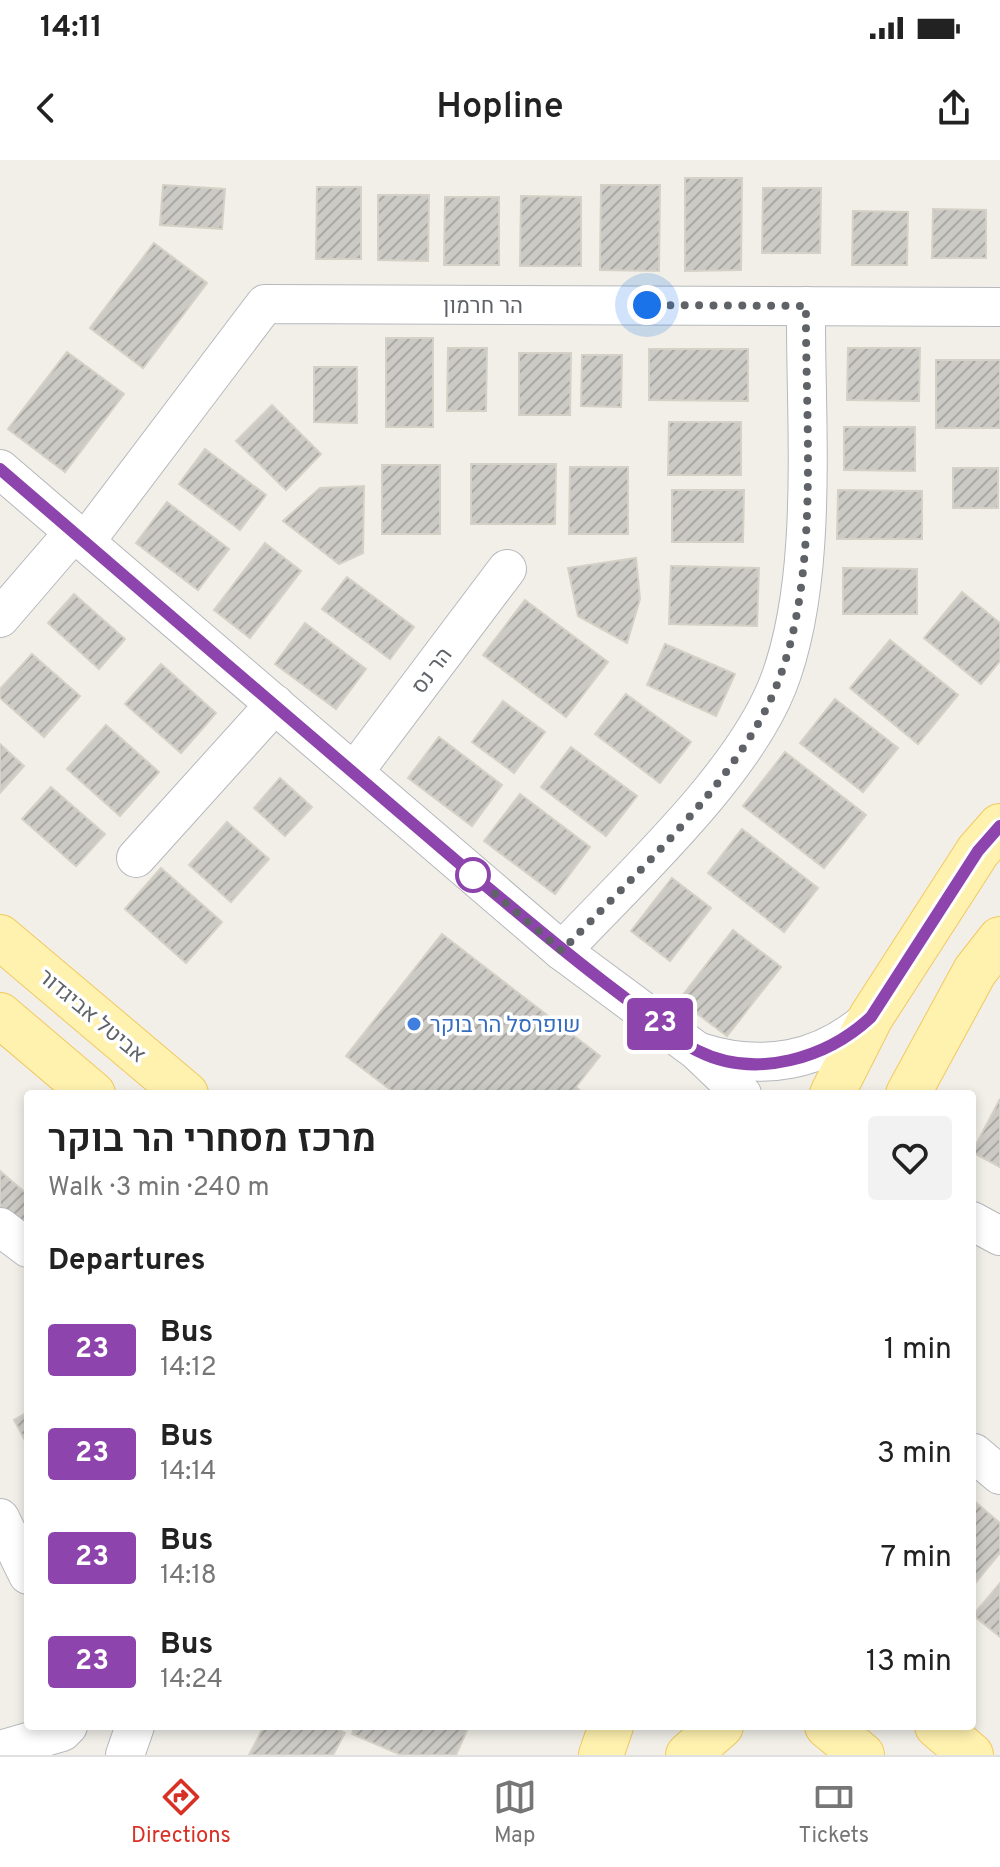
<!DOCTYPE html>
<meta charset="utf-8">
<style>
body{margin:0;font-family:Overpass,Heebo,sans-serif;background:#f2f2f2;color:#222;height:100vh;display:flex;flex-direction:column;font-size:30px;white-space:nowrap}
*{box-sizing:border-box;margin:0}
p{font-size:26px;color:#767676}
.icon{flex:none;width:44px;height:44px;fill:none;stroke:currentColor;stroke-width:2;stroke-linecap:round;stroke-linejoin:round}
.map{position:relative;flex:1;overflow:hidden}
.side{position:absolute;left:24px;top:930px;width:952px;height:640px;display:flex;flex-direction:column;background:#fff;border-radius:8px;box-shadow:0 4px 12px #0003}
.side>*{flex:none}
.badge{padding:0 16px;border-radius:6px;font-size:28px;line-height:52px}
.you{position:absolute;width:40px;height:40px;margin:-20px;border:6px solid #fff;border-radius:50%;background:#1a73e8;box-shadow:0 0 0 12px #1a73e833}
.map>.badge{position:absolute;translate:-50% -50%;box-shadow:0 0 0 4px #fff}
h2{padding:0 24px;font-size:30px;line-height:72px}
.round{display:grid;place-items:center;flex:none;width:84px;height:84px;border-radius:8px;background:#f2f2f2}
.head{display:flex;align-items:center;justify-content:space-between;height:136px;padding:0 24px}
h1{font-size:38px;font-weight:600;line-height:60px}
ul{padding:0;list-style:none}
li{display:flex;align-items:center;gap:24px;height:104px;padding:0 24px}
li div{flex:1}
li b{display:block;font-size:30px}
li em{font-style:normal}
li .badge{min-width:88px;font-weight:700;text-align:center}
.status{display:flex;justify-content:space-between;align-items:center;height:56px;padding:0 40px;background:#fff;direction:ltr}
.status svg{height:22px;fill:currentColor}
header{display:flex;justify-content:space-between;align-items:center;height:104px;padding:0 24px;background:#fff;font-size:36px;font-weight:600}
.tabs{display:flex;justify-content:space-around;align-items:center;height:112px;border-top:2px solid #e0e0e0;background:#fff;font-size:22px;color:#767676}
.tabs a{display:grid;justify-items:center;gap:4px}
.tabs .on{color:#d93025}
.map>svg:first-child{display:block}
.building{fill:url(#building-hatch);stroke:#d6d1c6;stroke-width:2}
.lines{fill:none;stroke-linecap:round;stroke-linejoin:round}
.minor-casing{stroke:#b5b8bc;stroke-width:40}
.major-casing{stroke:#f2c960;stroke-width:46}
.minor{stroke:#fff;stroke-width:38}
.major{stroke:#fff2af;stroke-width:44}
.line-casing{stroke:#fff;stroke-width:18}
.line{stroke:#8e44ad;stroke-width:12}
.walk{stroke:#5f6368;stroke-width:8;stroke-dasharray:0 14.4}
.stop-dot{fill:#fff;stroke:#8e44ad;stroke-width:4}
.shop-dot{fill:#3f7fe0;stroke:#fff;stroke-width:3}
.labels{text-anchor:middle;stroke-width:7;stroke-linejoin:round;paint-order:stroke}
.street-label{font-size:22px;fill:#5f6368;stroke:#fff}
.shop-label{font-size:22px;fill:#366cbe;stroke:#fff;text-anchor:start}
</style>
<div class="status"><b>14:11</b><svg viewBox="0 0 49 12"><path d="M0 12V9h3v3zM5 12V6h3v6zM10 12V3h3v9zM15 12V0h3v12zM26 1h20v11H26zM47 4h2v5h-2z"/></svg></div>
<header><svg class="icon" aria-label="back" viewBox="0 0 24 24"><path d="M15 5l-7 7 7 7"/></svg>Hopline<svg class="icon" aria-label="share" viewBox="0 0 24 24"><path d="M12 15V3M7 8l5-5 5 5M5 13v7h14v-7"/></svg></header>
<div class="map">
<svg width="1000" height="1595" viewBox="0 0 1000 1595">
<defs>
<pattern id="building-hatch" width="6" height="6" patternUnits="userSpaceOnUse" patternTransform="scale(2)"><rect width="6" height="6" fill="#cccac5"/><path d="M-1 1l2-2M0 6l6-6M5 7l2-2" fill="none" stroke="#a9a8a4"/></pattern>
</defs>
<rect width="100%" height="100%" fill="#f1efe8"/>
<g class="building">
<polygon points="685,18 742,18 741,110 685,111"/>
<polygon points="163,25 225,29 222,69 160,65"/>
<polygon points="601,25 660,25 659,111 600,110"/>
<polygon points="317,27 361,27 361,99 316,99"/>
<polygon points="763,28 821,28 820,93 762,93"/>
<polygon points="378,35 429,35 428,101 378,100"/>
<polygon points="521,36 581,37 581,106 520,106"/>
<polygon points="445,37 499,37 499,105 444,105"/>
<polygon points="933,49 986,50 986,98 932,98"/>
<polygon points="853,51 908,52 907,105 852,105"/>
<polygon points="154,83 207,123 143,208 90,168"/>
<rect x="386" y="178" width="47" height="89"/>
<polygon points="448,188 487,188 486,251 447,251"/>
<polygon points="848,188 920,188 919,241 847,240"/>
<polygon points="649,189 748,189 748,241 649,240"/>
<polygon points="67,192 124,234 65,312 8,269"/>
<polygon points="519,193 571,193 570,255 519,255"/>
<polygon points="582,195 622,195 621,247 581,246"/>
<rect x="936" y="200" width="64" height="68"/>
<polygon points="314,207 357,207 357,263 314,262"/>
<polygon points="272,245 321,294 286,330 236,281"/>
<polygon points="669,262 741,262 741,315 668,315"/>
<polygon points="844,267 915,267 915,311 844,310"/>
<polygon points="205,289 266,335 240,370 179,324"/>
<polygon points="471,304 556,304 555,364 471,364"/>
<rect x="382" y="305" width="58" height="69"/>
<polygon points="570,307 628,307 628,374 569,374"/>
<rect x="953" y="308" width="45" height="40"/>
<polygon points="364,326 363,393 339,404 283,361 320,328"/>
<polygon points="672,330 744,330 743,382 672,382"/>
<polygon points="838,330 922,331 922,379 837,379"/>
<polygon points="167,342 229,389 198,430 136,383"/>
<polygon points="265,383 301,411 250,478 214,450"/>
<polygon points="636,398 640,439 627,483 578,456 568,408"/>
<polygon points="671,406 759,408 757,466 669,464"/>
<polygon points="843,408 917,409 917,454 843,454"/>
<polygon points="347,417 414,467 390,499 322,449"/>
<polygon points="962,432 1000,463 1000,501 981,524 924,478"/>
<polygon points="74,434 125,479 99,509 48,463"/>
<polygon points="525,440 608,502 566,557 483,495"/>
<polygon points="305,463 366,509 336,549 275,504"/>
<polygon points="890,480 958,535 918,584 850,528"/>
<polygon points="665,484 735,514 716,556 647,525"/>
<polygon points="32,494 80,536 44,577 0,538 0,529"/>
<polygon points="161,504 216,553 181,593 125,544"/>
<polygon points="626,534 691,582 660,623 595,574"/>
<polygon points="835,539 898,588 863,632 800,583"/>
<polygon points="503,541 545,572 514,613 472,582"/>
<polygon points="106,565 159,612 120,656 67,609"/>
<polygon points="439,577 502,625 472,666 408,618"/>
<polygon points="0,584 24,606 0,633"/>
<polygon points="571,587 637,636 606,676 541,627"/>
<polygon points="785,592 866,655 824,708 743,646"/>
<polygon points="280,618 312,647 285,676 254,648"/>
<polygon points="51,627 105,674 76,706 22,659"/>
<polygon points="520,634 590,687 555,734 484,681"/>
<polygon points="227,662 269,699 231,742 189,705"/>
<polygon points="742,669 818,728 784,772 708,713"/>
<polygon points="161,708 222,762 186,803 125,749"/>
<polygon points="672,718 711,748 670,801 631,771"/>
<polygon points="733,770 781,807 727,876 679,840"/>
<polygon points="442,774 600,896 576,927 584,934 396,934 346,896"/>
<polygon points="1000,939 1000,1007 972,992"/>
<polygon points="0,1011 28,1035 28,1070 0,1052"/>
<polygon points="28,1252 28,1286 14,1260"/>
<polygon points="972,1339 1000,1363 1000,1393 972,1427"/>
<polygon points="1000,1423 1000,1477 973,1455"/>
<polygon points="264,1566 331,1566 345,1573 333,1595 249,1595"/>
<polygon points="355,1566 469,1566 456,1595 401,1595 352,1574"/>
</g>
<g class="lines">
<g class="minor-casing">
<g id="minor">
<polyline points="0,309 562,791 697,891 742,934"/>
<polyline points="85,382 265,144 1000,147"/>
<polyline points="0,458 74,372"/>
<polyline points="354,612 507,409"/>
<polyline points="136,698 275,544"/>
<path d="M562,791C630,718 740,618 777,527C820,420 805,262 806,146"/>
<path d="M700,892C762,912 822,902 871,857"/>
<polyline points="972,1061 1000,1076"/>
<polyline points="0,1067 28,1088"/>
<polyline points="974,1293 1000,1315"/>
<polyline points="0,1358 28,1415"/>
<polyline points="0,1590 62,1572 68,1566"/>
<polyline points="125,1595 135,1566"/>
</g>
</g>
<g class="major-casing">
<g id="major">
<polyline points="0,777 186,934"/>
<polyline points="0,855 93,934"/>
<polyline points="832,934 871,857 978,691 1000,666"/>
<polyline points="908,934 975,811 1000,779"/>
<polyline points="827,1566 862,1595"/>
<polyline points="937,1566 971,1595"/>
<polyline points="601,1595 611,1566"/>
<polyline points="688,1595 721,1566"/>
</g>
</g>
<use href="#minor" class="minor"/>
<use href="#major" class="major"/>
</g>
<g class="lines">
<g class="line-casing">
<path id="line" d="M0,309C158,445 315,581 474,716C530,763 585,809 644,852C661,864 679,882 698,891C756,920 827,898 871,857L978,691L1000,666"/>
</g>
<use href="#line" class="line"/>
<path class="walk" d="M473,715L562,791C632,716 738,622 776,527C821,417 805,264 806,146L647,145"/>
</g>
<circle class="stop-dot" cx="473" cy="715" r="16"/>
<circle class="shop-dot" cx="414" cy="864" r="8"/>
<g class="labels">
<g class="street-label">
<text x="483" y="153">הר חרמון</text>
<text transform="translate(431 510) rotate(-53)" y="8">הר נס</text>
<text transform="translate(93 855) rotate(40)" y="8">אביטל אביגדור</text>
</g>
<g class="shop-label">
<text x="430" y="872">שופרסל הר בוקר</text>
</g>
</g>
</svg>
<div class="you" style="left:647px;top:145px"></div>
<b class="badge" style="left:660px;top:864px;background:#8e44ad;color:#fff">23</b>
<section class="side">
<div class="head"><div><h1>מרכז מסחרי הר בוקר</h1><p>Walk · 3 min · 240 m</p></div><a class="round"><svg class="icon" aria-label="heart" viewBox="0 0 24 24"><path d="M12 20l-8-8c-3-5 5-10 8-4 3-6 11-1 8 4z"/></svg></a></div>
<h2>Departures</h2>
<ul>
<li><span class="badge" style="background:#8e44ad;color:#fff">23</span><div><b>Bus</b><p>14:12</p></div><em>1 min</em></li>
<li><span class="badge" style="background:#8e44ad;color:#fff">23</span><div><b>Bus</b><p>14:14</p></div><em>3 min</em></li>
<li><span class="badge" style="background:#8e44ad;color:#fff">23</span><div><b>Bus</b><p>14:18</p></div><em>7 min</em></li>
<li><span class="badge" style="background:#8e44ad;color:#fff">23</span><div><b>Bus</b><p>14:24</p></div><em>13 min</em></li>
</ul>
</section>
</div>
<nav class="tabs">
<a class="on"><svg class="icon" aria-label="directions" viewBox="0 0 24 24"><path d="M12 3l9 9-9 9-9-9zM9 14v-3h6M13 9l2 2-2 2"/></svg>Directions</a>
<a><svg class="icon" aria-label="map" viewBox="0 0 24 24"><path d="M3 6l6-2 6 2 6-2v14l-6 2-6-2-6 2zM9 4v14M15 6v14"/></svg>Map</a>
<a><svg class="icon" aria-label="tickets" viewBox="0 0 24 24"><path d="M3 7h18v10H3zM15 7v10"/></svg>Tickets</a>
</nav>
